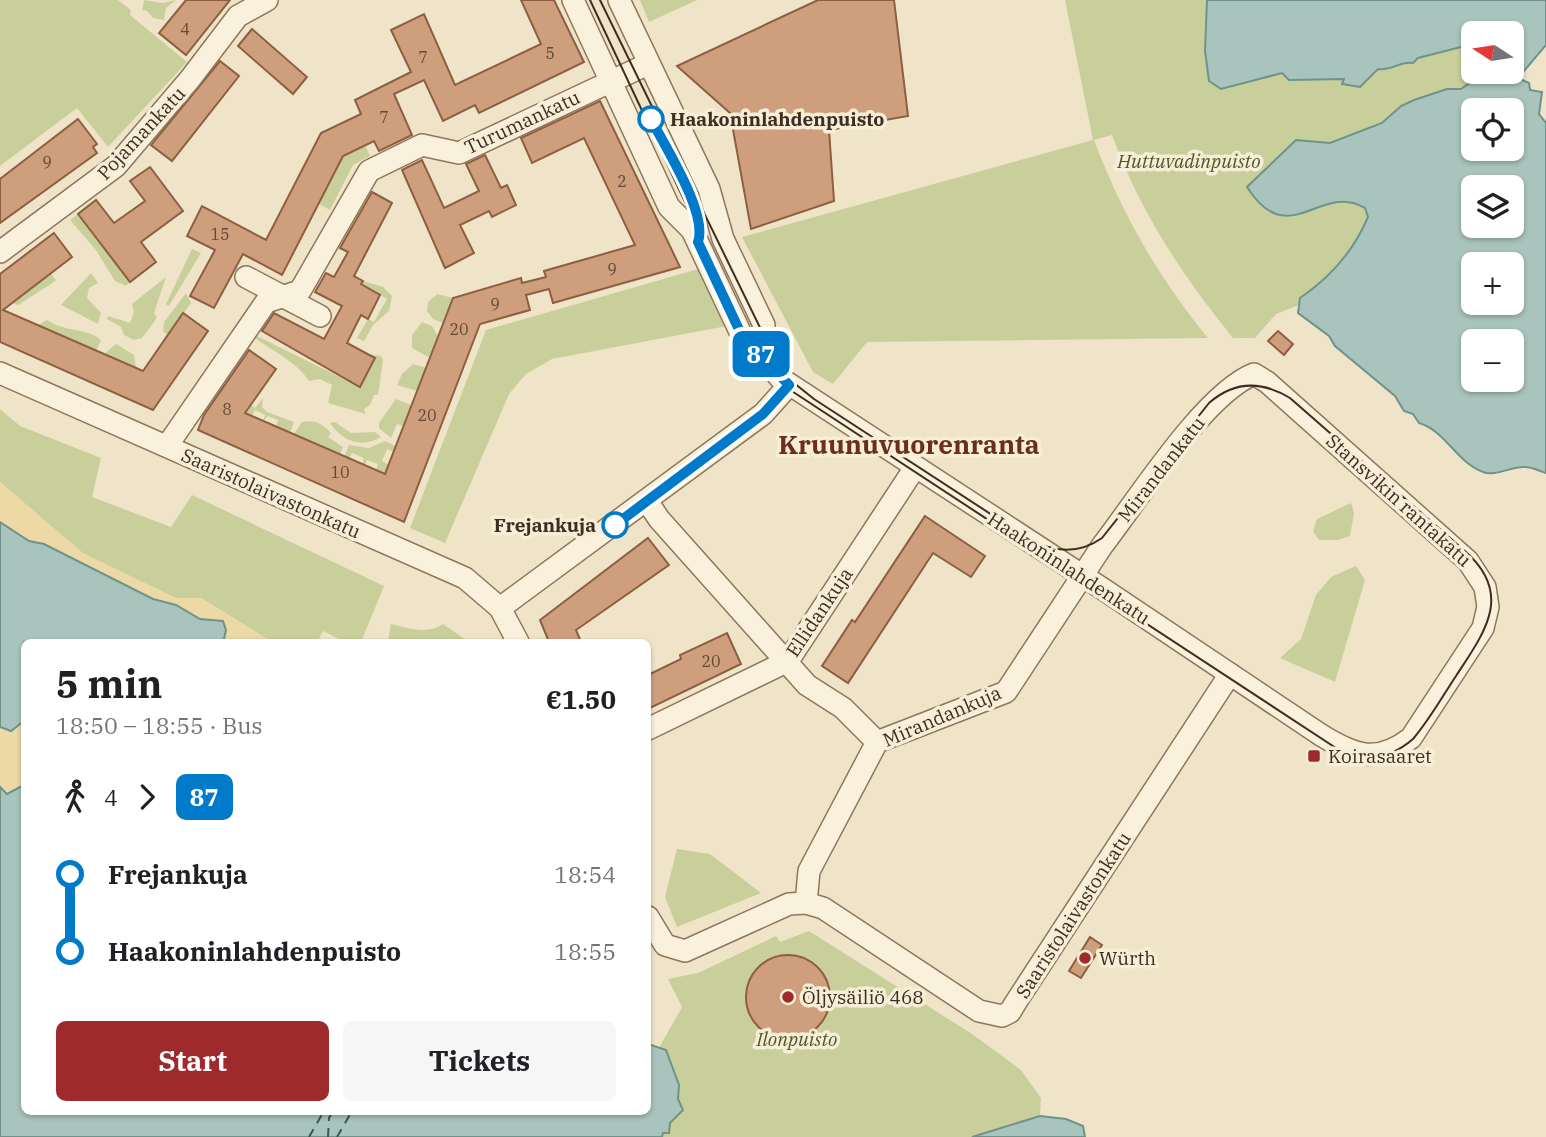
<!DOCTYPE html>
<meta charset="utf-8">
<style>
body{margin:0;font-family:"IBM Plex Serif",serif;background:#f6f6f6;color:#202124;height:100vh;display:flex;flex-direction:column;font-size:26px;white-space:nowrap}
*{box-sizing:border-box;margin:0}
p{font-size:23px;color:#757577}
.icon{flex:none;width:38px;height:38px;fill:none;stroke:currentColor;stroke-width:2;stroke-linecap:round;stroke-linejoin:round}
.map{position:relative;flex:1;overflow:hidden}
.sheet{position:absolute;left:21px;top:639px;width:630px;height:476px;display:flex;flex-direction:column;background:#fff;border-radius:10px;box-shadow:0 2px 5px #0004}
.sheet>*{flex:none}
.badge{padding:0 14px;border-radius:10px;font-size:24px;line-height:46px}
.needle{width:46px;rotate:282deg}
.buttons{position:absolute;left:1461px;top:21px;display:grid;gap:14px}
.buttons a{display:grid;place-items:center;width:63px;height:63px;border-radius:10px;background:#fff;box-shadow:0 2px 5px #0004;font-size:35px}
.map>.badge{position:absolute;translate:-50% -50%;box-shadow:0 0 0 4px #fff}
.legs{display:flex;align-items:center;gap:10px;height:77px;padding:0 35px;font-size:23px}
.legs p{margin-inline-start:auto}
.summary{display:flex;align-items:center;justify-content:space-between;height:119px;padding:0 35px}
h1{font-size:38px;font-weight:700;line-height:52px}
.action{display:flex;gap:14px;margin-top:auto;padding:14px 35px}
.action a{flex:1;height:80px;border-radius:10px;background:#9e2a2b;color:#fff;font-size:28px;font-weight:700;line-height:80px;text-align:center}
.action a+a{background:#f6f6f6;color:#202124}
ul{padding:0 35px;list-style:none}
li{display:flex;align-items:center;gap:24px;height:77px;font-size:26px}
li i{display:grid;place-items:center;width:10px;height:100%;margin:0 9px;background:currentColor}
li i::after{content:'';width:18px;height:18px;margin:-9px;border:5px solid;border-radius:50%;background:#fff}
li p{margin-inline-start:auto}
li:first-child i{background:linear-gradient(#0000 50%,currentColor 0)}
li:last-child i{background:linear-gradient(currentColor 50%,#0000 0)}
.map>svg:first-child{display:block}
.green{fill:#c9cf9b}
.sand{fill:#ecd9a5}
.water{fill:#a9c4bc;stroke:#6f938a;stroke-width:2;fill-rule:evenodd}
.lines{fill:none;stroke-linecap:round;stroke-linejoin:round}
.ferry{stroke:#2f5d5a;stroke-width:2;stroke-dasharray:9 7;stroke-linecap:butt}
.building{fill:#cf9f7d;stroke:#8d5f41;stroke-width:2}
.minor-casing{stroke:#8d765c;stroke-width:24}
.minor{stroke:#faf1dc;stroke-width:21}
.tram{stroke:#3d2e20;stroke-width:2}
.line-1-casing{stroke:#fff;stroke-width:16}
.line-1{stroke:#007ac9;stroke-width:10}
.stop-1-dot{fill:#fff;stroke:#007ac9;stroke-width:3.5}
.poi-dot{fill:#9e2a2b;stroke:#f7eed8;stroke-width:2.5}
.labels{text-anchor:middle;stroke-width:7;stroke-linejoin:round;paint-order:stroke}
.number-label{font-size:16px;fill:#624a37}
.stop-label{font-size:19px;font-weight:bold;fill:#3d2e20;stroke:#f7eed8;text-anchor:start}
.street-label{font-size:19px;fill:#3d2e20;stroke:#f7eed8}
.park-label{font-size:19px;font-style:italic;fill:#4d5a26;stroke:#f7eed8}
.poi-label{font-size:19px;fill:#3d2e20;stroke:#f7eed8;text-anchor:start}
.district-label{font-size:26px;font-weight:bold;fill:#6b2e1e;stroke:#f7eed8}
</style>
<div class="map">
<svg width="1546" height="1137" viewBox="0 0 1546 1137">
<rect width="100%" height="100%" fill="#f0e4c8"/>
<g class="green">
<polygon points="0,0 118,0 131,10 130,15 187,62 108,147 77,108 0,166"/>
<polygon points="144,0 163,3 176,0 166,8 164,20 153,18 147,11 142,10"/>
<polygon points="640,0 697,0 649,22"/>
<path d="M1065,0H1207C1206,38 1201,54 1221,89L1282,73L1322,80L1345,79L1342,83L1370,75L1379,69C1392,71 1400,61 1413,62L1418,58L1473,44L1474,72H1485L1461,89H1447L1414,100L1401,106L1382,123L1329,143L1296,140L1299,215C1321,206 1343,195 1365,208L1368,217C1354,250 1331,277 1300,298L1299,305L1276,314L1255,338H1233C1182,275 1140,212 1112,135L1094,140C1122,214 1158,277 1208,338L867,342L833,384L813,372L742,237L1093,140Z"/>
<polygon points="365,145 370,156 353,165 330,210 319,204 343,156"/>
<polygon points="78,214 130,282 126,286 115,281 96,250 70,220"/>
<polygon points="192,249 201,253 169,306 166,304"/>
<polygon points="698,269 727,326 552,359 526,374 509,394 445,543 410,528 486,330"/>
<polygon points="91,273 98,283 89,288 87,298 101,313 98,324 61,305"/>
<polygon points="51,274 56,280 51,284 18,305 12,303"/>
<polygon points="166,277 154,313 157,318 142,338 134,340 124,335 121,327 107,319 108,316 130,323 134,312 132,304"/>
<polygon points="363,281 383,287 392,296 389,311 373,325 364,341 357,338 368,319 374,322 387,299 361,284"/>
<polygon points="186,293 191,303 168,335 163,331 164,322"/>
<polygon points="437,294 453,298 443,323 433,319 427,311 428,302"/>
<path d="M47,320C64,332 88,328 101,340L96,351L38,325Z"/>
<polygon points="422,322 432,326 438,336 431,355 428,357 412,348 412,335"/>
<path d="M257,336L360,387L375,359L368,354L381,356L383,360L378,395H374L370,405L364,409L366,414L328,403L332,385L320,379L309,381C297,362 274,352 255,338Z"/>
<polygon points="116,344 134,355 136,368 104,354"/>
<polygon points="413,364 426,368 417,391 397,385 402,374"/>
<polygon points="263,398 262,407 267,412 294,422 290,433 276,427 278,420 268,416 263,421 265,415 255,410 252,416 245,413 251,405 255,408"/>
<polygon points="396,399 411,405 403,426 397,424 391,438 379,428 379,423"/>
<polygon points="0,409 20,426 101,458 92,497 171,527 192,495 384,586 361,642 345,642 323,631 317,642 272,642 201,598 176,598 116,571 82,553 0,482"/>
<path d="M302,422C313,419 324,424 331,433L328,437L343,447L340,455L294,434Z"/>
<path d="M335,422L351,433L375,432L381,437C362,449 342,441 330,423Z"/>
<polygon points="385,441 396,446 394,452 387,449 382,461 389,465 385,474 376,470 378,464 367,460 365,465 362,464 364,458 352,453 349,459 344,457 349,445 369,448"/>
<polygon points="1351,503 1354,513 1350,536 1338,540 1319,540 1313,531 1317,519"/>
<polygon points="1356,566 1365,580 1335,682 1280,658 1301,639 1316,595 1331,577"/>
<path d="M391,624C408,628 427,635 443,624L469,642H388Z"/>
<polygon points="677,849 710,854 761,893 677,927 665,897"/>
<polygon points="809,931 972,1034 1021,1070 1041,1098 1040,1116 972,1137 662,1137 679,1093 659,1048 682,1007 668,979 698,973 776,936 780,942"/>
</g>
<g class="sand">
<polygon points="0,482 83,553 176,598 201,598 272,642 219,642 224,639 226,631 223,621 200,619 176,605 153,599 44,544 29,541 0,522"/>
<polygon points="24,721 24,784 6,795 0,787 0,727 3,730 17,728"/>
</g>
<g class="water">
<path d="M1207,0H1546V45L1518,78L1529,83L1530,90L1542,92L1539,114L1546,123V473C1539,471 1532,467 1525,467C1512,466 1495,477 1483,472C1456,462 1446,431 1419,423L1413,414L1404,411L1395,396L1335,346L1329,336L1298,313L1300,298C1331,277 1354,250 1368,217L1365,208C1320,181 1289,253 1247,187L1296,140L1330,143L1382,123L1401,106L1414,100L1447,89H1461L1485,72H1512V33H1474L1473,44L1418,58L1413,63C1400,61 1392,71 1378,69L1360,87L1342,84L1344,79L1289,80L1282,73L1221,89L1209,81L1205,51ZM1474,110H1512V149H1474ZM1474,187H1512V226H1474ZM1474,264H1512V303H1474ZM1474,341H1512V380H1474Z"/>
<polygon points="0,522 29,541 44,544 153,599 176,605 200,619 223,621 226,630 224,639 219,642 24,642 24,721 11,731 0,727"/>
<polygon points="24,785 24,1111 648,1111 648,1044 666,1050 679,1085 678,1099 683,1110 670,1123 669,1133 663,1133 662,1137 0,1137 0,787 7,794"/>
<polygon points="1040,1116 1066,1119 1083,1126 1085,1137 972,1137"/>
</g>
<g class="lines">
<g class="ferry">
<polyline points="309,1137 324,1111"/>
<polyline points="328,1137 329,1118 333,1111"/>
<polyline points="337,1137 352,1111"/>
</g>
</g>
<g class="building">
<polygon points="186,0 230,0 186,55 159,33"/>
<polygon points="521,0 554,0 584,62 479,113 475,105 443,121 424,80 394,94 412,135 379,151 374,141 343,156 282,275 243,254 214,308 190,296 215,250 187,236 202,206 266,240 321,133 361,114 355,100 411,72 391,30 424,14 455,85 541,44"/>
<polygon points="818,0 894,0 908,116 829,130 834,201 751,229 730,113 677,66"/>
<polygon points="252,29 307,77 293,94 238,46"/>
<polygon points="220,61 239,76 172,161 151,145"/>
<polygon points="600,101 680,267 553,303 549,289 526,295 530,310 480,324 404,522 198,430 204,415 249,350 276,369 245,413 385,474 453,298 521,278 522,283 546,277 544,271 635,245 584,138 532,163 521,138"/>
<polygon points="78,119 97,144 93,147 97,153 0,223 0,179"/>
<polygon points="485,155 501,188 507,185 516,205 492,217 489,211 460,225 474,253 445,268 402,170 422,160 444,208 479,191 466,164"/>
<polygon points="150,167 183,211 141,242 156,262 130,282 78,214 96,200 114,223 145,201 130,181"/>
<polygon points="372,192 392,203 354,276 363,281 361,284 380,295 368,319 361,315 347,343 375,358 360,387 262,331 274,313 324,339 342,306 315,292 326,273 334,277 348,252 340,248"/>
<polygon points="54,233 72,257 3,310 143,371 183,313 208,331 153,410 0,342 0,274"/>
<polygon points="1278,331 1293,344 1284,355 1268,341"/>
<polygon points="925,516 985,556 971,577 933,553 848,683 822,666 852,620 855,622"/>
<polygon points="648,538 669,565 576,630 581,642 549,642 540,620"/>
<polygon points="727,633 741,664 648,709 648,675 681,659 680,655"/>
<polygon points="1090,937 1102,945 1081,978 1069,971"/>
<circle cx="788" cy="997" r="42"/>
</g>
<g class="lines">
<g class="minor-casing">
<g id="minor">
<path d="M573,0L669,207L692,230L742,336L759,352L780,378L1103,589L1321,735C1355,756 1377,764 1411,738L1483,628L1488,607L1485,587L1468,561L1267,382L1254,374C1204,394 1137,501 1102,546L1006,692L877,742L809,871L806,903"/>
<polyline points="619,0 709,189 723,239 764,325 759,352"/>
<polyline points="0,252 116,166 190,79 238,16 267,0"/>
<polyline points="246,277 320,316"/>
<polyline points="0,373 465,578 500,608 518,642"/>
<polyline points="167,446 266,302 300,291 369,171 422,145 459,153 648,64"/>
<polyline points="647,501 659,519 807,685 843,708 877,742"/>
<polyline points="500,608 763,414 789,385"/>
<polyline points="648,729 788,661 914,469"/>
<polyline points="648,917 665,945 685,951 789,904 806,903 823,908 979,1011 1002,1016 1010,1012 1016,1002 1230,674"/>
</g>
</g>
<use href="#minor" class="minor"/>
<path class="tram" d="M590,0L750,340L778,382L1339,750C1366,763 1391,758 1413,739C1430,719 1442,697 1456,676C1484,633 1514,595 1466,552L1290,398C1262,381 1234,381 1209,403L1102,538C1078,555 1053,552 1029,539L814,399L789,379L771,350L600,0"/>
</g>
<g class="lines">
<g class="line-1-casing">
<path id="line-1" d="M615,525L763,414L789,385L742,336L698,242C708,213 665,147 651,119"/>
</g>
<use href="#line-1" class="line-1"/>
</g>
<g class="stop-1-dot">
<circle cx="651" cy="119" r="12"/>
<circle cx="615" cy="525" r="12"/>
</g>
<g class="poi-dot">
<rect x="1307" y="749" width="14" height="14" rx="3.5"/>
<circle cx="1085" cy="958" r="7"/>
<circle cx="788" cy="997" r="7"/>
</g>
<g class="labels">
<g class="number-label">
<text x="185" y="35">4</text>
<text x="550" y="59">5</text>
<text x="423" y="63">7</text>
<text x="384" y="123">7</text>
<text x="47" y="168">9</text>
<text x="622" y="187">2</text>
<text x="220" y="240">15</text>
<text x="612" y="275">9</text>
<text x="495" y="310">9</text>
<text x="459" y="335">20</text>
<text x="227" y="415">8</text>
<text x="427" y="421">20</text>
<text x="340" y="478">10</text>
<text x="711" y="667">20</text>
</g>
<g class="stop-label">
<text x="670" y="126">Haakoninlahdenpuisto</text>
<text x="596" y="532" text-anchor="end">Frejankuja</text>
</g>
<g class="street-label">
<text transform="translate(522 122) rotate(-25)" y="7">Turumankatu</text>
<text transform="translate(141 133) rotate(-47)" y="7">Pojamankatu</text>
<text transform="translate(1161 469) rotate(-52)" y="7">Mirandankatu</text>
<text transform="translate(271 493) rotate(24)" y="7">Saaristolaivastonkatu</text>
<text transform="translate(1399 500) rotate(42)" y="7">Stansvikin rantakatu</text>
<text transform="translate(1069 568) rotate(33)" y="7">Haakoninlahdenkatu</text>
<text transform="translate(819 612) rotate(-56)" y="7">Ellidankuja</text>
<text transform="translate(942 716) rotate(-23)" y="7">Mirandankuja</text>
<text transform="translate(1073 915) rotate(-57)" y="7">Saaristolaivastonkatu</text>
</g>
<g class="park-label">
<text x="1189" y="168">Huttuvadinpuisto</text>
<text x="797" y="1046">Ilonpuisto</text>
</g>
<g class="poi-label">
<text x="1328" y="763">Koirasaaret</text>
<text x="1099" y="965">Würth</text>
<text x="802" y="1004">Öljysäiliö 468</text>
</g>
<g class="district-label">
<text x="909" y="454">Kruunuvuorenranta</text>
</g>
</g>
</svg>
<div class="buttons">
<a><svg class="needle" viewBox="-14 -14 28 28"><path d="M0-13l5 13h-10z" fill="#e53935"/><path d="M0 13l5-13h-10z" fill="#757577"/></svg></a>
<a><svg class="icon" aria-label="locate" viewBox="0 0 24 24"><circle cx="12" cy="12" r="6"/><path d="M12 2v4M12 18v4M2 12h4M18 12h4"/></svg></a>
<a><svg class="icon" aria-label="layers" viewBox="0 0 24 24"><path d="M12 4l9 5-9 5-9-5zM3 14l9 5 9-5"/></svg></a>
<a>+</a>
<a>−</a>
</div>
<b class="badge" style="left:761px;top:354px;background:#007ac9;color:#fff">87</b>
<section class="sheet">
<div class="summary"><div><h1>5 min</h1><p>18:50 – 18:55 · Bus</p></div><b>€1.50</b></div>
<div class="legs"><svg class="icon" aria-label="walk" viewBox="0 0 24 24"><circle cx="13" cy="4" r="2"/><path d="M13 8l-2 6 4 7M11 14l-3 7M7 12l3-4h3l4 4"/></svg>4<svg class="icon" aria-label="forward" viewBox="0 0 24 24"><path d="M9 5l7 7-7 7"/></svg><b class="badge" style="background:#007ac9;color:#fff">87</b></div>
<ul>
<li><i style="color:#007ac9"></i><b>Frejankuja</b><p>18:54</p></li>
<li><i style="color:#007ac9"></i><b>Haakoninlahdenpuisto</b><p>18:55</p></li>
</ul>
<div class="action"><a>Start</a><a>Tickets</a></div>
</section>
</div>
